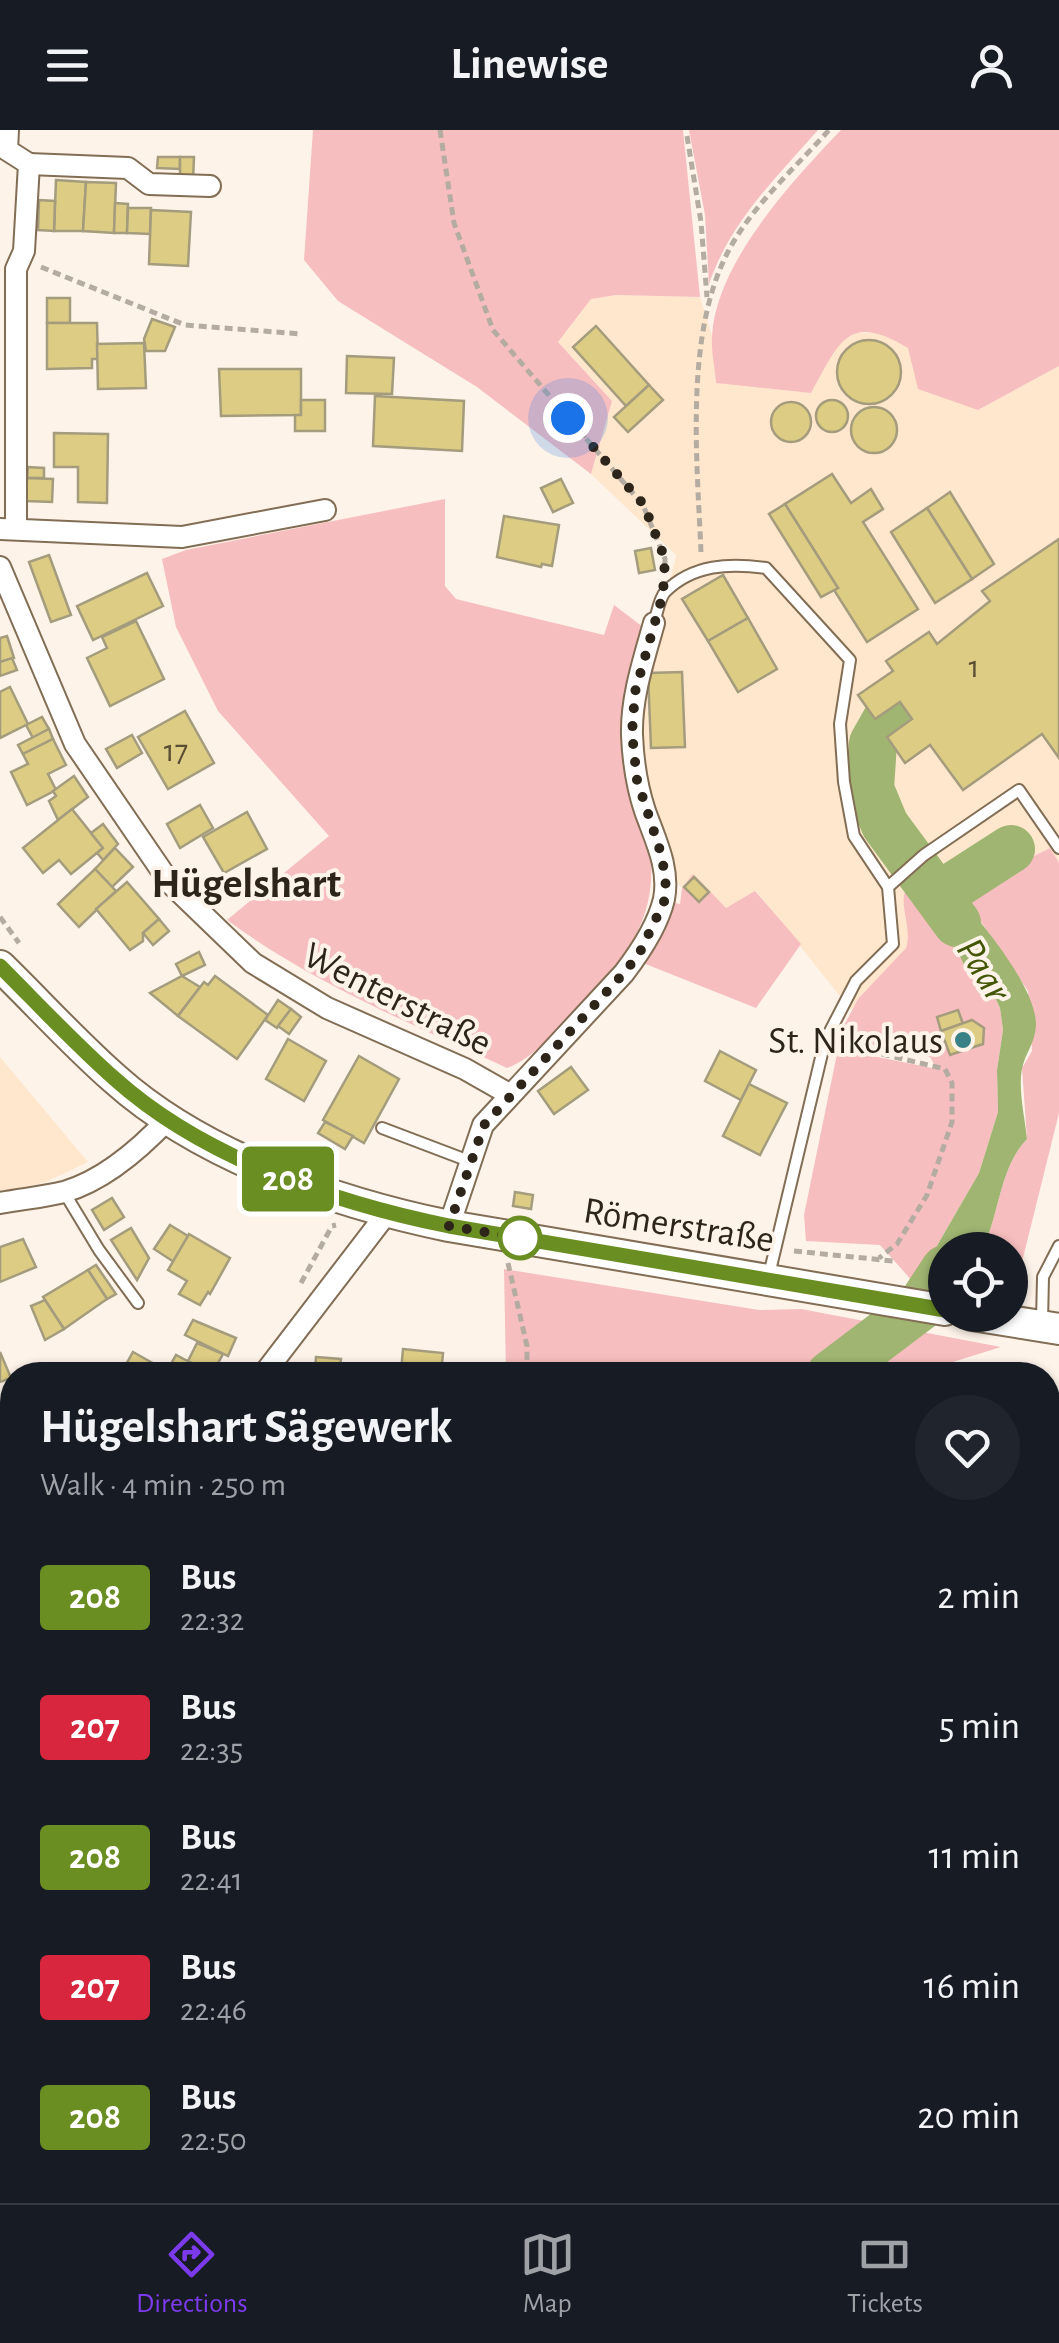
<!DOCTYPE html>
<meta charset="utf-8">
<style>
body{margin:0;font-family:"Alegreya Sans",sans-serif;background:#20242c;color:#f1f3f6;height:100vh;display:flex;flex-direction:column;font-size:38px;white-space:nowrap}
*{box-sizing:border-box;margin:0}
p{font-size:32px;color:#9ea1a6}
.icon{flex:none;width:55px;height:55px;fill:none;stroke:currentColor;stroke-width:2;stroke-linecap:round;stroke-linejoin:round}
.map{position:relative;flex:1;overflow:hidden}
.side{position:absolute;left:0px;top:1232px;width:1060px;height:842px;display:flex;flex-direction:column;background:#171b24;border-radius:40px 40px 0 0;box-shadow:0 2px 8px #0004}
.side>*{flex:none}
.badge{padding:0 20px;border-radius:8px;font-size:35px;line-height:65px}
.buttons{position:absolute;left:928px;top:1102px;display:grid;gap:20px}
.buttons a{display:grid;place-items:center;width:100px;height:100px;border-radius:50%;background:#171b24;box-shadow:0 2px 8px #0004;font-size:50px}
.you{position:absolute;width:50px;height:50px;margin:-25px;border:8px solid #fff;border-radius:50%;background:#1a73e8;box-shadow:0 0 0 15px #1a73e833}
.map>.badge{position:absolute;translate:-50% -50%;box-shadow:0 0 0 5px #fff}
.round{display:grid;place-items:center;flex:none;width:105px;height:105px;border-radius:52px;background:#20242c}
.head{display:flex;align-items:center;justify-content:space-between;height:170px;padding:0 40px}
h1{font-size:48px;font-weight:700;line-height:75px}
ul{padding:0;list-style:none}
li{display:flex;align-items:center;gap:30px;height:130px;padding:0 40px}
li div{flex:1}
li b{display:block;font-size:38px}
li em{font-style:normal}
li .badge{min-width:110px;font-weight:700;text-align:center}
header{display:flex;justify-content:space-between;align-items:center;height:130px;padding:0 40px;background:#171b24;font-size:45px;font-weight:700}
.menu{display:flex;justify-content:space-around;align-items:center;height:140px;border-top:2px solid #363941;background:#171b24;font-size:28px;color:#9ea1a6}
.menu a{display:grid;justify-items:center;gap:5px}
.menu .on{color:#7c3aed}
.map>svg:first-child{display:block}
.built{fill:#ffe7cd}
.green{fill:#f7bebf}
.water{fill:#9fb571}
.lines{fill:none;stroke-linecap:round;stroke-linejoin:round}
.river{stroke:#9fb571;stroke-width:48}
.building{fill:#ddcc83;stroke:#a49c7d;stroke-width:2.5}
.lane-casing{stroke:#826d55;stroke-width:14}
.street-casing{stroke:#826d55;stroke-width:24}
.secondary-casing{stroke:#826d55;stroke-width:34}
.path{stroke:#b4aba1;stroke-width:5;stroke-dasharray:8 5;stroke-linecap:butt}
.lane{stroke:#fff;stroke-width:10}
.street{stroke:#fff;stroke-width:20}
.secondary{stroke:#fff;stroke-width:30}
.line-casing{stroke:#fff;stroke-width:22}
.line{stroke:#6b8e23;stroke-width:15}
.walk{stroke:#2d241a;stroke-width:10;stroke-dasharray:0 18}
.poi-dot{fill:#398187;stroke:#fdf3e9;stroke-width:4}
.stop-dot{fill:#fff;stroke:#6b8e23;stroke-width:5}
.labels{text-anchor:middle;stroke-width:8;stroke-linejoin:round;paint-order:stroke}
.number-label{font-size:32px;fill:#594e34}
.street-label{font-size:38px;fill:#2d241a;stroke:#fdf3e9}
.poi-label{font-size:38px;fill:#2d241a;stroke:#fdf3e9;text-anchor:end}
.water-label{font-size:40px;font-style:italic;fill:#435605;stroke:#fdf3e9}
.quarter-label{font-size:42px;font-weight:bold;fill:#2d241a;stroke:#fdf3e9}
</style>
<header><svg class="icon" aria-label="menu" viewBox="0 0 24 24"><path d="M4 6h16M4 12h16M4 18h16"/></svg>Linewise<svg class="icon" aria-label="person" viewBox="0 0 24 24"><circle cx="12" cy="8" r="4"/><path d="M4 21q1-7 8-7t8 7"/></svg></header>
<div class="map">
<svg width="1059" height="2073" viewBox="0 0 1059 2073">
<rect width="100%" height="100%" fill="#fdf3e9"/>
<g class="built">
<polygon points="616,165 700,167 712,206 716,252 811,263 839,212 857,203 883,203 908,218 978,280 1059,236 1059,733 1049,718 957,764 931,735 904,757 909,808 906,818 851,880 756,761 726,778 693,745 682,758 675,749 667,710 648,660 641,571 676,425 591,344 612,271 558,212 591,169"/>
<polygon points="0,927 88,1032 46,1052 0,1063"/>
</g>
<g class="green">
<polygon points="313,0 683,0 700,167 616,165 591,169 558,212 612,271 591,344 477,257 338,171 304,130"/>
<path d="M689,0H818C775,49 730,92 709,154L705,85Z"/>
<path d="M841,0H1059V236L978,280L918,259L908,218C847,181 839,213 811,263L716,253C715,238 711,221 712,206C716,133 792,51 841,0Z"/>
<path d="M445,369V456L456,469L604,505L614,475L643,497C633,538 617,581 624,624C630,657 646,688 650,720C659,792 622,832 576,879C555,900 535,928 507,938C412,894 312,853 227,790L329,706L218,581L176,497L162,429L186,420Z"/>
<path d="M1050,718L1059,733V983L1013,1168L1010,1167V1120H982C1000,1084 999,1038 1027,1009L1022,938L1032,921L1028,861L984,796L957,764Z"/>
<polygon points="693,744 726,778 755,761 801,814 756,878 643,833 675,773 680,774 682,758"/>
<path d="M913,749L939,782L964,835L993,863L1000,878L1003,900L997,940L998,982L979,1043L915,1154L880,1115L806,1111L804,1085L838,919L937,939L930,927L838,907L858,869L906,818C914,794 892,768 913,749Z"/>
<polygon points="504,1139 759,1180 801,1179 1001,1217 911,1245 506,1245"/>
<polygon points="12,1317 12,1497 0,1494 0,1322"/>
<polygon points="12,1599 12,2062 49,2063 41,2073 0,2073 0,1618"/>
<polygon points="274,2063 471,2063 480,2073 288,2073"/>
</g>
<g class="water">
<polygon points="893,576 905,594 887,607 886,665 890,681 911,713 893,727 868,697 856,667 861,610 867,597"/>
<path d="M930,734C961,768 1036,850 1036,895C1035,914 1025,923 1022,939C1018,960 1025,988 1027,1009C999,1038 1000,1084 982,1120H945V1160L915,1154L979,1043L998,982L997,940L1003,900L1000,878L993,863L964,835L939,782L913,749Z"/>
</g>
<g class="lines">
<g class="river">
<polyline points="899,585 886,590 873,613 870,659 885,695 957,793"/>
<polyline points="938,766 1011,719"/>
<polyline points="830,1245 920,1177 945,1139"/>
</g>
</g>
<g class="building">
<polygon points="158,27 180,27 180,39 157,38"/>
<polygon points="180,27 194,27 193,51 180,50"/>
<polygon points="56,50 86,52 83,101 54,101"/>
<polygon points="86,52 116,53 114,103 83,101"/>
<polygon points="39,70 55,71 54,101 38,100"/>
<polygon points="115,73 128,74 127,103 114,103"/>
<polygon points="128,78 151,78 150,104 127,103"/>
<polygon points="151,80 191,82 188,136 149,134"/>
<rect x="47" y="168" width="23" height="25"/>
<polygon points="152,189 175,197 165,221 146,221 144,209"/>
<polygon points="47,193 97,193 98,229 92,229 92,238 47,239"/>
<polygon points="596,196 649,255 626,276 573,217"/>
<circle cx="869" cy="242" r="32"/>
<polygon points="144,213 146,258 98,259 97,214"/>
<polygon points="347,226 394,228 392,264 346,263"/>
<polygon points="219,239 301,239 301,285 221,286"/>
<polygon points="649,255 663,270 628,302 614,287"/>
<polygon points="375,266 464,271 462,321 373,316"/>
<circle cx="832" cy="286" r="16"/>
<polygon points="301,270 325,270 325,301 295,301 295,285 301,285"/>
<circle cx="791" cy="292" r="20"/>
<circle cx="874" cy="300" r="23"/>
<polygon points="54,303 108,304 107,373 78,372 78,337 54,337"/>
<polygon points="28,337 44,338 44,348 27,348"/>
<polygon points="832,344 851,373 871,359 883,379 863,392 918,479 867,512 834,460 838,458 785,374"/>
<polygon points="27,348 53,349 52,372 26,371"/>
<polygon points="561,349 573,373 553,382 541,358"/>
<polygon points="950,362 994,434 972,449 927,378"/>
<polygon points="785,374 838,458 821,467 769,384"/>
<polygon points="927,378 972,449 935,473 891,402"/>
<polygon points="504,386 559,395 552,436 542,434 541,437 497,427"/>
<polygon points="1059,409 1059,628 1042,604 963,660 930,615 905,633 887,607 912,589 900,572 875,589 858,565 893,541 886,531 929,502 937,514 990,471 982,461"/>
<polygon points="651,418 655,440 639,443 635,421"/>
<polygon points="49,425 71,485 51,492 29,432"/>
<polygon points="147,443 163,476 93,510 77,476"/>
<polygon points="723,445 748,488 708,511 682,469"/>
<polygon points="748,488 777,539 738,562 708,511"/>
<polygon points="136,491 164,549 110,576 87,528 107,518 102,507"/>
<polygon points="7,506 14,528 0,532 0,508"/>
<polygon points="12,528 17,540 0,546 0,532"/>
<polygon points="682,542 685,617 651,618 648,543"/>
<polygon points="10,557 28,594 0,608 0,562"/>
<polygon points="185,581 214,633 168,659 138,607"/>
<polygon points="42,587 49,599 33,608 26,595"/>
<polygon points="49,599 53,609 23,624 18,615"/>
<polygon points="132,605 142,623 117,638 106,619"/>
<polygon points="53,609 66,635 48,644 56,660 27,675 11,642 28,634 23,624"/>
<polygon points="74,646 88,667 58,690 49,671 56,666 53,661"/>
<polygon points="200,675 213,698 180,718 167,694"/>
<polygon points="72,679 103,718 71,744 59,730 43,743 23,718"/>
<polygon points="247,682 267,719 224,743 203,707"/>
<polygon points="103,694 118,714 103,730 97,723 103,718 91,703"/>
<polygon points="115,718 133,737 112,757 95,739"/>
<polygon points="95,739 116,761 79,797 58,774"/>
<polygon points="694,747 709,762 699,772 684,757"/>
<polygon points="127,752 159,789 143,803 143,811 130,820 96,779"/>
<polygon points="159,789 169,801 153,815 143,803"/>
<polygon points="199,822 205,835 182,846 176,834"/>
<polygon points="182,846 200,857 178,886 150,863"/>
<polygon points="215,846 268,885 237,929 178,886 204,852 208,855"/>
<polygon points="278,870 291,879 277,898 265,890"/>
<polygon points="291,879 301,887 289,904 278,896"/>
<polygon points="958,880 963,894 941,901 937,887"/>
<polygon points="972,890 984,898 983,914 950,925 941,901"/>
<polygon points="288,909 326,931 304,971 266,949"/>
<polygon points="720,921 756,940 741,970 705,951"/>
<polygon points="359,926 399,949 364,1013 323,990"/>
<polygon points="571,937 588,960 554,984 538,961"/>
<polygon points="749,954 787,973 760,1025 723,1006"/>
<polygon points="325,992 353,1006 345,1019 318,1003"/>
<polygon points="515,1062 533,1065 531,1079 513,1076"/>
<polygon points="112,1068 124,1087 104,1100 92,1080"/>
<polygon points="170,1095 188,1106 174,1132 154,1119"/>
<polygon points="131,1098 149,1128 137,1150 111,1110"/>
<polygon points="189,1104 230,1128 210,1164 208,1162 200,1175 179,1164 187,1151 168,1140"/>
<polygon points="23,1109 36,1137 0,1152 0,1117"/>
<polygon points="96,1135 116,1164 107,1169 88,1140"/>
<polygon points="88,1140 107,1169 64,1199 43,1167"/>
<polygon points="45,1170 64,1199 45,1210 31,1176"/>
<polygon points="193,1190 236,1208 228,1226 185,1205"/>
<polygon points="197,1213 223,1224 212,1244 188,1231"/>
<polygon points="403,1219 443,1223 441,1245 364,1245 365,1237 401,1241"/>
<polygon points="0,1222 11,1248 0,1252"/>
<polygon points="133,1222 167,1241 176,1225 212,1244 120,1245"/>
<polygon points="316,1227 341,1229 339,1245 315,1243"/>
<polygon points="1059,1343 1059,1398 1048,1400 1048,1345"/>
</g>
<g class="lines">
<g class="lane-casing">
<g id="lane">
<path d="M654,493C657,484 659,469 665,462C693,434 730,433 766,438L850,530L840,594L844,652L854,706L888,757L893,814L856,851L825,911L768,1149"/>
<polyline points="888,757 924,725 1019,660 1059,718"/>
<polyline points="382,998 469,1031"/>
<polyline points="64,1062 99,1120 138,1173"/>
<polyline points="1042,1191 1043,1147 1059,1116"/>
</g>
</g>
<g class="street-casing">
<g id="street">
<polyline points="8,0 7,20 29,34 24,121 16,139 16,398"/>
<polyline points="29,34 128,38 149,54 210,56"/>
<polyline points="0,399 182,407 325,380"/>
<polyline points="0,437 75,614 170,753 253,833 327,878 465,939 509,964"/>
<path d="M0,1073C21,1069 44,1067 64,1062C105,1050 141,1018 169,988"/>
<path d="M449,1096L483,995L624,843C640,822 658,795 664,769C670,738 655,709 645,681C637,657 633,630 632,605C631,567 644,529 654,493"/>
<polyline points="263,1245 387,1083"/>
<polyline points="0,1592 12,1575"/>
</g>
</g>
<g class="secondary-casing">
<g id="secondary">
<path d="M0,836C38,873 75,914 115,949C202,1027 337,1073 449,1096L945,1180"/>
<polyline points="972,1185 1059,1199"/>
</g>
</g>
<g class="path">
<polyline points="440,0 454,93 493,200 643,375 665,429 665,439"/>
<polyline points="687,6 701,92 707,167"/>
<polyline points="41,137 185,195 301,204"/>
<path d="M701,422C697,328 684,202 730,118C754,74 796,37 829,0"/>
<polyline points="0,787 19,813"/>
<polyline points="844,915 945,939 952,953 952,992 927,1065 897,1114 879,1128"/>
<polyline points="734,1113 758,1117"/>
<polyline points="794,1121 893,1131"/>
<polyline points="508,1133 527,1216 527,1245"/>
<polyline points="301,1153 332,1096 336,1095"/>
</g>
<use href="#lane" class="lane"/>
<use href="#street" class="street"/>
<use href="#secondary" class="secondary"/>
</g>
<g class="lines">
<g class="line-casing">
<path id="line" d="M0,836C38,874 75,914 115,949C203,1028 335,1073 449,1096L945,1180"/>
</g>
<use href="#line" class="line"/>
<polyline class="walk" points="520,1108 449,1096 484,995 624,843 639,824 664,772 666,748 659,717 637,650 632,603 635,562 663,464 665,429 644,375 568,288"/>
</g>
<circle class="poi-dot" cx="963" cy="910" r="10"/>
<circle class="stop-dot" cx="520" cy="1108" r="20"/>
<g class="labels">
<g class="number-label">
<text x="974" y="547">1</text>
<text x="176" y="631">17</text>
</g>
<g class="street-label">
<text transform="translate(398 868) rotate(27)" y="13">Wenterstraße</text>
<text transform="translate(679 1094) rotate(9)" y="13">Römerstraße</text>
</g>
<g class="poi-label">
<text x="943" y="923">St. Nikolaus</text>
</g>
<g class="water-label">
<text transform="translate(985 839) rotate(58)" y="14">Paar</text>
</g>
<g class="quarter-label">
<text x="246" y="767">Hügelshart</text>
</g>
</g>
</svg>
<div class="buttons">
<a><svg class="icon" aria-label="locate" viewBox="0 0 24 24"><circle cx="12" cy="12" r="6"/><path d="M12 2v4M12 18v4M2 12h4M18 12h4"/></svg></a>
</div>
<div class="you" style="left:568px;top:288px"></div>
<b class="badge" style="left:288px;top:1049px;background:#6b8e23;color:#fff">208</b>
<section class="side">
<div class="head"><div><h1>Hügelshart Sägewerk</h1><p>Walk · 4 min · 250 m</p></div><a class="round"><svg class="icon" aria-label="heart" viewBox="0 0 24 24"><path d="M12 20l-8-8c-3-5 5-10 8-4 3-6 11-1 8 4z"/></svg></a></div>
<ul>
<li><span class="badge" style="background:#6b8e23;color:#fff">208</span><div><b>Bus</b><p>22:32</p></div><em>2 min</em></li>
<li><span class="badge" style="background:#d7263d;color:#fff">207</span><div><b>Bus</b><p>22:35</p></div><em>5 min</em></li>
<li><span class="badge" style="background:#6b8e23;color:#fff">208</span><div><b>Bus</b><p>22:41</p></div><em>11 min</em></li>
<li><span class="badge" style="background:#d7263d;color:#fff">207</span><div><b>Bus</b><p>22:46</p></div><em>16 min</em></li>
<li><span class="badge" style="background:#6b8e23;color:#fff">208</span><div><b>Bus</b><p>22:50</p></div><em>20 min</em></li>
</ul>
</section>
</div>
<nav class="menu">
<a class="on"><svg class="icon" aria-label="directions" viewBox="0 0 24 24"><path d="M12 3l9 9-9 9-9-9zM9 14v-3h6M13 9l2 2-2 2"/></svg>Directions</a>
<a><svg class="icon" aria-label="map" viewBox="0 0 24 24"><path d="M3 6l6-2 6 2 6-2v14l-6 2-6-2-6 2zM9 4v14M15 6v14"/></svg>Map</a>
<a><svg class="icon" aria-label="tickets" viewBox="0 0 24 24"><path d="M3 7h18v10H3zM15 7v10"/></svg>Tickets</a>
</nav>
